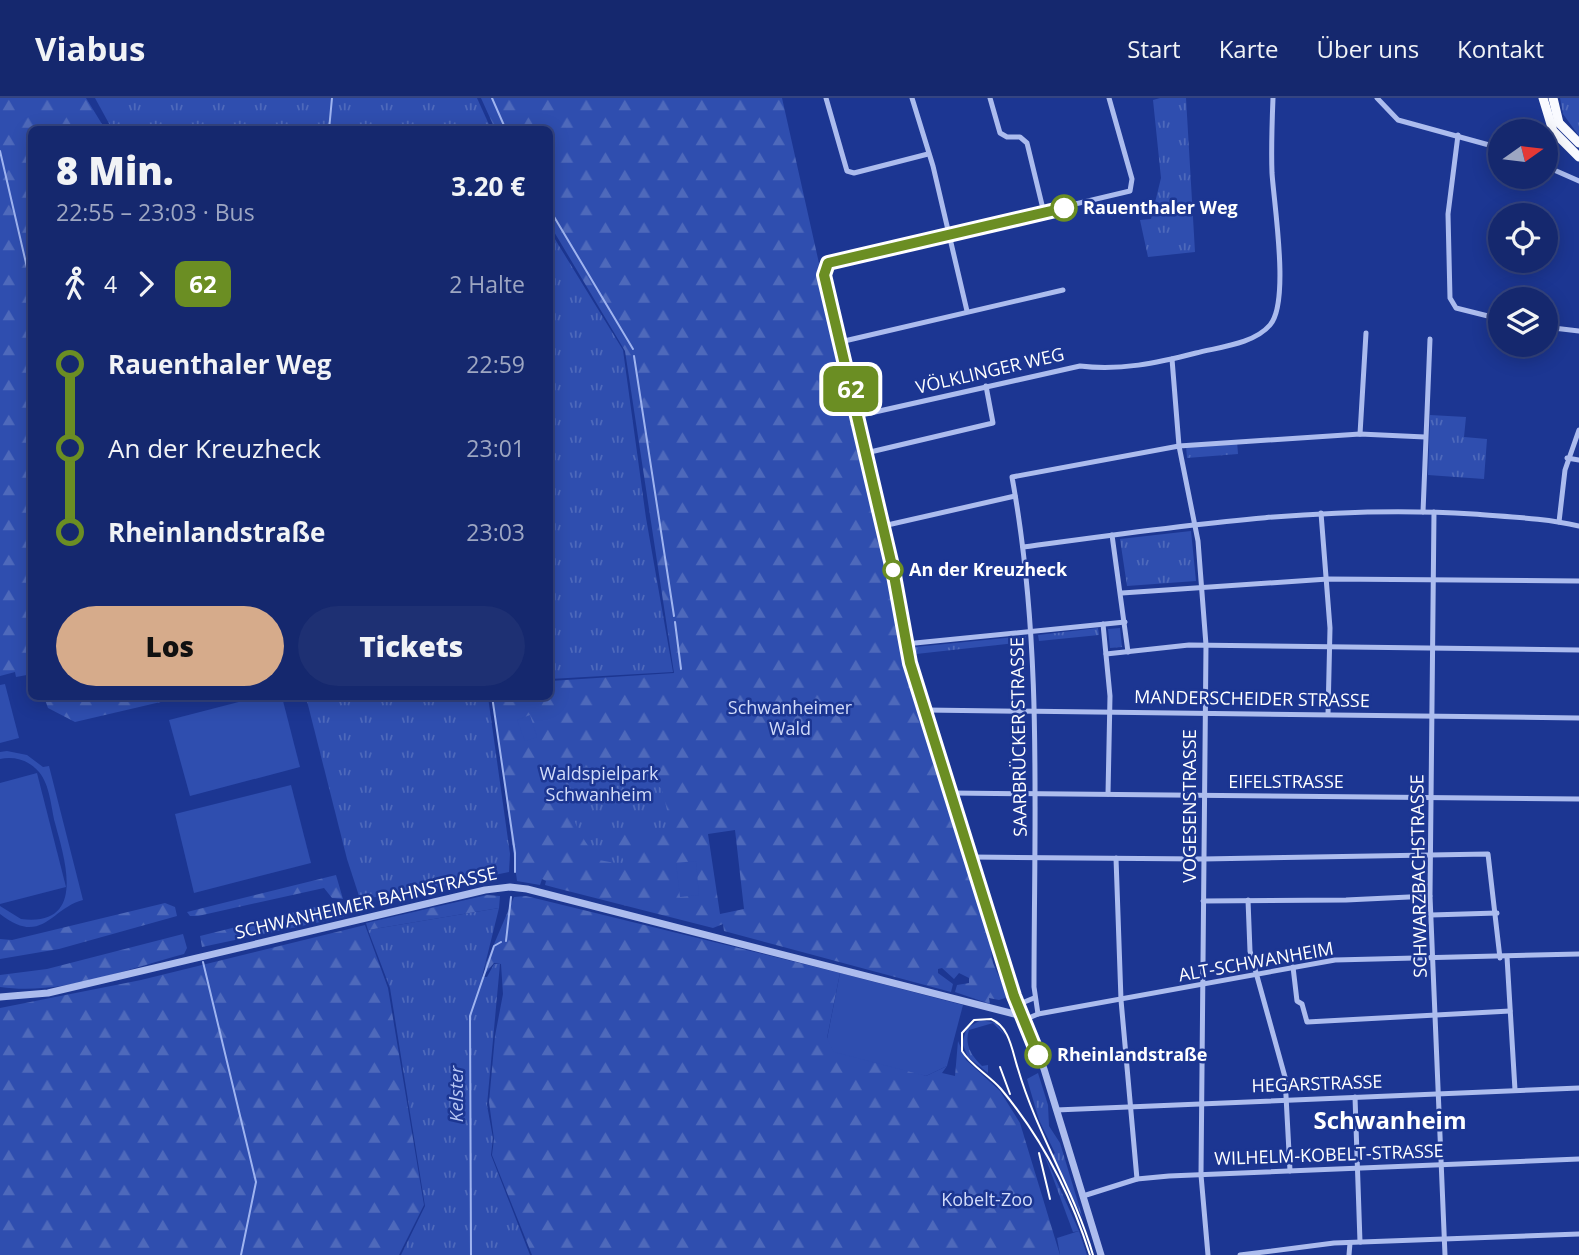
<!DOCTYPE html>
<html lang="de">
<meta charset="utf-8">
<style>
body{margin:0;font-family:"Open Sans",sans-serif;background:#1e3073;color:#f1f3f6;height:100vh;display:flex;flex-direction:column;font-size:26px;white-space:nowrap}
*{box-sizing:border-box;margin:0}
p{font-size:23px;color:#9da6c2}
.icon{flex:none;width:38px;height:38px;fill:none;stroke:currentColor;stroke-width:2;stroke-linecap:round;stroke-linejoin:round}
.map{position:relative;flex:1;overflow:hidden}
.sheet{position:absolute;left:28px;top:28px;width:525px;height:574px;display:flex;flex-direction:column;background:#15286e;border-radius:10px;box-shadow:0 4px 18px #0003,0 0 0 2px #344481}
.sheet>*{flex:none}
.badge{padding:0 14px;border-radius:10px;font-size:24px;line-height:46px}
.needle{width:46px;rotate:76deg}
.controls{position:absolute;left:1488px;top:21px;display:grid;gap:14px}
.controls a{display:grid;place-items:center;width:70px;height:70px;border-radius:50%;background:#15286e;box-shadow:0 4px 18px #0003,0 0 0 2px #344481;font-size:35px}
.map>.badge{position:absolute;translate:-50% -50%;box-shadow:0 0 0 4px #fff}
.legs{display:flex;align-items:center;gap:10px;height:77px;padding:0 28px;font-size:23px}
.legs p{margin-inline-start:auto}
.summary{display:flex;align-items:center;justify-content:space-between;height:119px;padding:0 28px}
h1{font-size:38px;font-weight:800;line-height:52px}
.primary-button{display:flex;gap:14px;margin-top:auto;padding:14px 28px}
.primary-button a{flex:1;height:80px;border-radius:42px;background:#d6ab8b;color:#111;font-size:28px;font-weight:800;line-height:80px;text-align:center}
.primary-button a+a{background:#1e3073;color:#f1f3f6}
ul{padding:0 28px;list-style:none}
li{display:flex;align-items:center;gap:24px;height:84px;font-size:26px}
li i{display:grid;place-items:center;width:10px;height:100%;margin:0 9px;background:currentColor}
li i::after{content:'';width:18px;height:18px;margin:-9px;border:5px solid;border-radius:50%;background:#15286e}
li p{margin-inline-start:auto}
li:first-child i{background:linear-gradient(#0000 50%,currentColor 0)}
li:last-child i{background:linear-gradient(currentColor 50%,#0000 0)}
header{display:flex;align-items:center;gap:42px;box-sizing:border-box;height:98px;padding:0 35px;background:#15286e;border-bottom:2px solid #344481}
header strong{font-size:33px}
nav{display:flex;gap:38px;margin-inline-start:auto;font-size:24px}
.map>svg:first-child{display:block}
.grass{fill:url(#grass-tufts)}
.forest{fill:url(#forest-firs);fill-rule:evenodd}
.garden{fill:#2f4eaf}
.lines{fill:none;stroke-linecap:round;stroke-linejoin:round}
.stream{stroke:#9fb4f0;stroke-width:2}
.minor{stroke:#acbcee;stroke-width:5}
.tertiary{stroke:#acbcee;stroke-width:7}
.trunk{stroke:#f9faff;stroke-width:9}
.tram{stroke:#fff;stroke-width:2}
.line-1-casing{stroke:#fff;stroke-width:16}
.line-1{stroke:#6b8e23;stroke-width:10}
.stop-1-dot{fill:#fff;stroke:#6b8e23;stroke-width:3.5}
.labels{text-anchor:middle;stroke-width:5;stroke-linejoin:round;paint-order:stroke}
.stop-label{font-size:18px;font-weight:bold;fill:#fff;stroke:#1c3692;text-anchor:start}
.street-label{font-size:18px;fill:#fff;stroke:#1c3692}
.park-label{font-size:18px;fill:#d2dcfa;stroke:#1c3692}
.water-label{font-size:19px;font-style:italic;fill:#b8c7f5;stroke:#1c3692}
.district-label{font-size:24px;font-weight:bold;fill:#fff;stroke:#1c3692}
</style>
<header>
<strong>Viabus</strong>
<nav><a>Start</a><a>Karte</a><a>Über uns</a><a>Kontakt</a></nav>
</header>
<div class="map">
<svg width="1579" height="1157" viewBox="0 0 1579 1157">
<defs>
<pattern id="grass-tufts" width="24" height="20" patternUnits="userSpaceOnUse" patternTransform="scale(1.75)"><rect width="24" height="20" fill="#2f4eaf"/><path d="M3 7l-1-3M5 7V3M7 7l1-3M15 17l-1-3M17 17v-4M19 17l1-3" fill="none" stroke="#4e69bb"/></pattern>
<pattern id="forest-firs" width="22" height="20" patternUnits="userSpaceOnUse" patternTransform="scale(1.75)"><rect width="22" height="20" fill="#2f4eaf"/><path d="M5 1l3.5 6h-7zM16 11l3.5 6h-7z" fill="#4e69bb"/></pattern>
</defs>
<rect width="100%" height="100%" fill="#1c3692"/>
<g class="grass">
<polygon points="95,0 477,0 491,31 112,31"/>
<polygon points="1160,0 1186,0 1195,154 1148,159 1140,122 1151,121 1161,80 1153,2"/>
<polygon points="1560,0 1579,0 1579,38 1563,16"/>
<polygon points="550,133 623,252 646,420 673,574 550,581"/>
<polygon points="1430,317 1466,319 1464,339 1487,341 1484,381 1428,377"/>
<polygon points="1237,343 1238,356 1187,360 1186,348"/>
<polygon points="1191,433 1196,483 1127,488 1120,441"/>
<polygon points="1098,530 1099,537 1039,543 1038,537"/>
<polygon points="1120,530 1122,549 1110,550 1108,531"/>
<polygon points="1026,538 1026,544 916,556 915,549"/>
<polygon points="668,586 712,812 568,784 550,598"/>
<polygon points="306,599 488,599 510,756 509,774 408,795 360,801 347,761"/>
<polygon points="499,810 482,879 487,879 494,866 500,866 487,1007 493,1040 491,1057 530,1157 401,1157 425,1108 390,890 368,832"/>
<path d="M981,922L996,925L1006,938L993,925L969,932C964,947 972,958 982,968L988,967V975L968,959L962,945L967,930Z"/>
<polygon points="1038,975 1048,1007 1049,1028 1060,1045 1083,1121 1052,1057 1055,1055 1039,1022 1027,981"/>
<polygon points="1043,1053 1079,1133 1073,1134"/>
</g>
<g class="forest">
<polygon points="0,0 86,0 105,31 32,32 32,576 16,579 15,574 0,578"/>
<path d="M481,0H782L898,518L901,561L987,828L993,865L1008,899L999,902L989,900L990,906L955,894L957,887L969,885V880L959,875L954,881L942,870L938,871V875L953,886L951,894L724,833L723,826L713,830L556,790L545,787L546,783L542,781L540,787L517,783L493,599L550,598V583L674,575L625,253L550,127V32L495,31ZM623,670L641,676L662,691L671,729L651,739L624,733L612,740L626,767L599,762C582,739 559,714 585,689C598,676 604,672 623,670ZM735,732L744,811L720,816L708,736Z"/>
<polygon points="44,599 44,598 182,599 75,624 48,610"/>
<polygon points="336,777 343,801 332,800 324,790 198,818 190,818 187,814"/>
<polygon points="487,797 500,798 499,810 368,832 366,825"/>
<polygon points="526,798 840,875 827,940 926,978 947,968 942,975 955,978 958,943 966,962 1000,993 1020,1025 1060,1157 532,1157 492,1057 494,1041 489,1004 495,938 503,896 501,866 494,865 484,877 486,865 514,799"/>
<polygon points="165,805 175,809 177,818 59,851 0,861 0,841 12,842"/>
<polygon points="315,809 340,812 344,819 202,849 200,838"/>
<polygon points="365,827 388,890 424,1107 399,1157 0,1157 0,910 141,882"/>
<path d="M183,836L187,850L184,856C127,871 60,898 0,889V877L47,871Z"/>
</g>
<g class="garden">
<polygon points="5,586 19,640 0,645 0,587"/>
<polygon points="262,598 282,599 300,669 190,698 169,622"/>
<polygon points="530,617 537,639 525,643 517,622"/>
<path d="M7,653L27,657L43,669L49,668L83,802C51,810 42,849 0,816V808L21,821C87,829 65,762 55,725C51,709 50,687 39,674C29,662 14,658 0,661V654Z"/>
<polygon points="37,675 66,789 0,806 0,685"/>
<polygon points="291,687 311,765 194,795 175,716"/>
<polygon points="696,763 699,797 680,799 676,765"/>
<polygon points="840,875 963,907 947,968 926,978 834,954 827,941"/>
<polygon points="1079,1133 1087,1157 1060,1157 1057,1140"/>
</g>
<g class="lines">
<g class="stream">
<polyline points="492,0 506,32"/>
<polyline points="329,32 332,0"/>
<polyline points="0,53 32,191"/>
<polyline points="550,112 633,251"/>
<polyline points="634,258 674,518"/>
<polyline points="675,524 681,571"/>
<polyline points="492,598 515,755 515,774"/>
<polyline points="506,843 511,799"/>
<polyline points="203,864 256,1084 241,1157"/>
<polyline points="471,1157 470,918 494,848 501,844"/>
</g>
<g class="minor">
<polyline points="826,0 847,73 854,75 928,56"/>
<polyline points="912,0 933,68 967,213"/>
<polyline points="990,0 1000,35 1007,39 1020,39 1027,45 1044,115"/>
<polyline points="1377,0 1398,22 1500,50"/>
<polyline points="1458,37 1448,116 1450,200 1456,210 1500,221"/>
<polyline points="1545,68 1579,83"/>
<polyline points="1545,229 1579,233"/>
<polyline points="840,244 1063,192"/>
<polyline points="1172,261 1179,348 1198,443 1206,547 1201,1077 1208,1157"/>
<path d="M857,318L1080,268C1120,273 1157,265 1196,255C1219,249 1254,246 1270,227C1290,204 1274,107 1272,75C1271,50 1272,25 1273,0"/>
<polyline points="1360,336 1366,235"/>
<polyline points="866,355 993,325 986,288"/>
<polyline points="1567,360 1579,362"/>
<polyline points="1423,414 1430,241"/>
<polyline points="1434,414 1430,798 1445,1157"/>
<polyline points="1321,415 1330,530 1328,616"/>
<polyline points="1559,424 1565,372 1579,332"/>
<polyline points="883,428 1015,398"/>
<polyline points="1112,437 1128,554"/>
<path d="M1023,449C1172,429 1322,406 1473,416C1509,419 1544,420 1579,428"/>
<polyline points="1122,495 1328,481 1579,483"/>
<polyline points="1103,526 1110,598 1108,696"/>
<polyline points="905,546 1125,524"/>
<polyline points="1106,556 1189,547 1579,552"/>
<polyline points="925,612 1579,620"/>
<polyline points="951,695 1579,701"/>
<polyline points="972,759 1203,761 1488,756 1500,860"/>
<polyline points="1116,760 1121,902 1137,1081"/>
<polyline points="1248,802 1250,853 1285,979 1290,1073"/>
<polyline points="1203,803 1346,802 1430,798"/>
<polyline points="1431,817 1497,815"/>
<polyline points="1507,859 1515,992"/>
<polyline points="1293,869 1297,903 1302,906 1307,924 1510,913"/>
<polyline points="1017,907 1034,900"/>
<path d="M1038,916L1034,889C1034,718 1043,548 1012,379L1179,348L1360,336L1425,339"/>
<polyline points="1022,918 908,559 893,472 825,169 835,163 1130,93 1132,81 1109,0"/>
<polyline points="1024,922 1038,916 1335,862 1579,856"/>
<polyline points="1355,999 1360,1144"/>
<polyline points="1056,1012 1579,990"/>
<polyline points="1083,1098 1137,1081 1169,1078 1579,1061"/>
<polyline points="1240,1157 1334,1145 1579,1136"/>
<polyline points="1349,1157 1350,1145"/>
</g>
<polyline class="tertiary" points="0,899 48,895 485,792 510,789 527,791 1022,918 1044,971 1101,1157"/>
<g class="trunk">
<polyline points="1543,0 1553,33 1579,59"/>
<polyline points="1553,0 1559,25 1579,45"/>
</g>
<g class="tram">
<polyline points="1000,969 1010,996"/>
<polyline points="1039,1055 1050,1101"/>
<path d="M1090,1157C1071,1097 1041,1039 1001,991C989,977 971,968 962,953V935L974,922L991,921C1010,929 1012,953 1018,971C1037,1036 1074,1092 1093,1157"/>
</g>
</g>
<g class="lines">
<g class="line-1-casing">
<polyline id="line-1" points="1038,957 1014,898 910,565 893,472 824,177 828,165 1064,110"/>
</g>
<use href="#line-1" class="line-1"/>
</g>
<g class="stop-1-dot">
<circle cx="1064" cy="110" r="12"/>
<circle cx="893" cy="472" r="9"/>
<circle cx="1038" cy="957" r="12"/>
</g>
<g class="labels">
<g class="stop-label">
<text x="1083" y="116">Rauenthaler Weg</text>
<text x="909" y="478">An der Kreuzheck</text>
<text x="1057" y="963">Rheinlandstraße</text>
</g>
<g class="street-label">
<text transform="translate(990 273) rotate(-13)" y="6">VÖLKLINGER WEG</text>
<text transform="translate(1252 601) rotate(1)" y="6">MANDERSCHEIDER STRASSE</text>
<text transform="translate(1019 639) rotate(-91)" y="6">SAARBRÜCKER STRASSE</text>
<text x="1286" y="690">EIFELSTRASSE</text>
<text transform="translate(1190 708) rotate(-90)" y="6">VOGESENSTRASSE</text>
<text transform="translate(1419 778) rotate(-91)" y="6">SCHWARZBACHSTRASSE</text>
<text transform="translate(366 805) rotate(-13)" y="6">SCHWANHEIMER BAHNSTRASSE</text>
<text transform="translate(1256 864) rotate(-10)" y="6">ALT-SCHWANHEIM</text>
<text transform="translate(1317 986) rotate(-2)" y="6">HEGARSTRASSE</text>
<text transform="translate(1329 1057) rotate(-2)" y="6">WILHELM-KOBELT-STRASSE</text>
</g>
<g class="park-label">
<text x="790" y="616">Schwanheimer<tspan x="790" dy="21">Wald</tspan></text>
<text x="599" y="682">Waldspielpark<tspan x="599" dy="21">Schwanheim</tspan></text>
<text x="987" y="1108">Kobelt-Zoo</text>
</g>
<g class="water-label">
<text transform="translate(456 996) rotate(-90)" y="7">Kelster</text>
</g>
<g class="district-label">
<text x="1390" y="1031">Schwanheim</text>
</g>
</g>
</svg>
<div class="controls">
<a><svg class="needle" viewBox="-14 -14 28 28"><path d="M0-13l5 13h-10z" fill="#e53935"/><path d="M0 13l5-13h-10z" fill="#9da6c2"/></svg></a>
<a><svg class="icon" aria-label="locate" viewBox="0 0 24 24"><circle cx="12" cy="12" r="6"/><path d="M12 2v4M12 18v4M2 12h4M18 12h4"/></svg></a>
<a><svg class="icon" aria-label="layers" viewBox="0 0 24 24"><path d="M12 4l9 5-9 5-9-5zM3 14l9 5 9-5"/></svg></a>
</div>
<b class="badge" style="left:851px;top:291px;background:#6b8e23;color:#fff">62</b>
<section class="sheet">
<div class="summary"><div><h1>8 Min.</h1><p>22:55 – 23:03 · Bus</p></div><b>3.20 €</b></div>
<div class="legs"><svg class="icon" aria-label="walk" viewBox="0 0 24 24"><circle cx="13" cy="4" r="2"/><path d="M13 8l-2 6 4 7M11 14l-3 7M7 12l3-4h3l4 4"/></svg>4<svg class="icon" aria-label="forward" viewBox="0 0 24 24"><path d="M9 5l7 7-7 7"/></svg><b class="badge" style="background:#6b8e23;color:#fff">62</b><p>2 Halte</p></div>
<ul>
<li><i style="color:#6b8e23"></i><b>Rauenthaler Weg</b><p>22:59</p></li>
<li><i style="color:#6b8e23"></i><span>An der Kreuzheck</span><p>23:01</p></li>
<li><i style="color:#6b8e23"></i><b>Rheinlandstraße</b><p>23:03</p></li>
</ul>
<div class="primary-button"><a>Los</a><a>Tickets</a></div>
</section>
</div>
